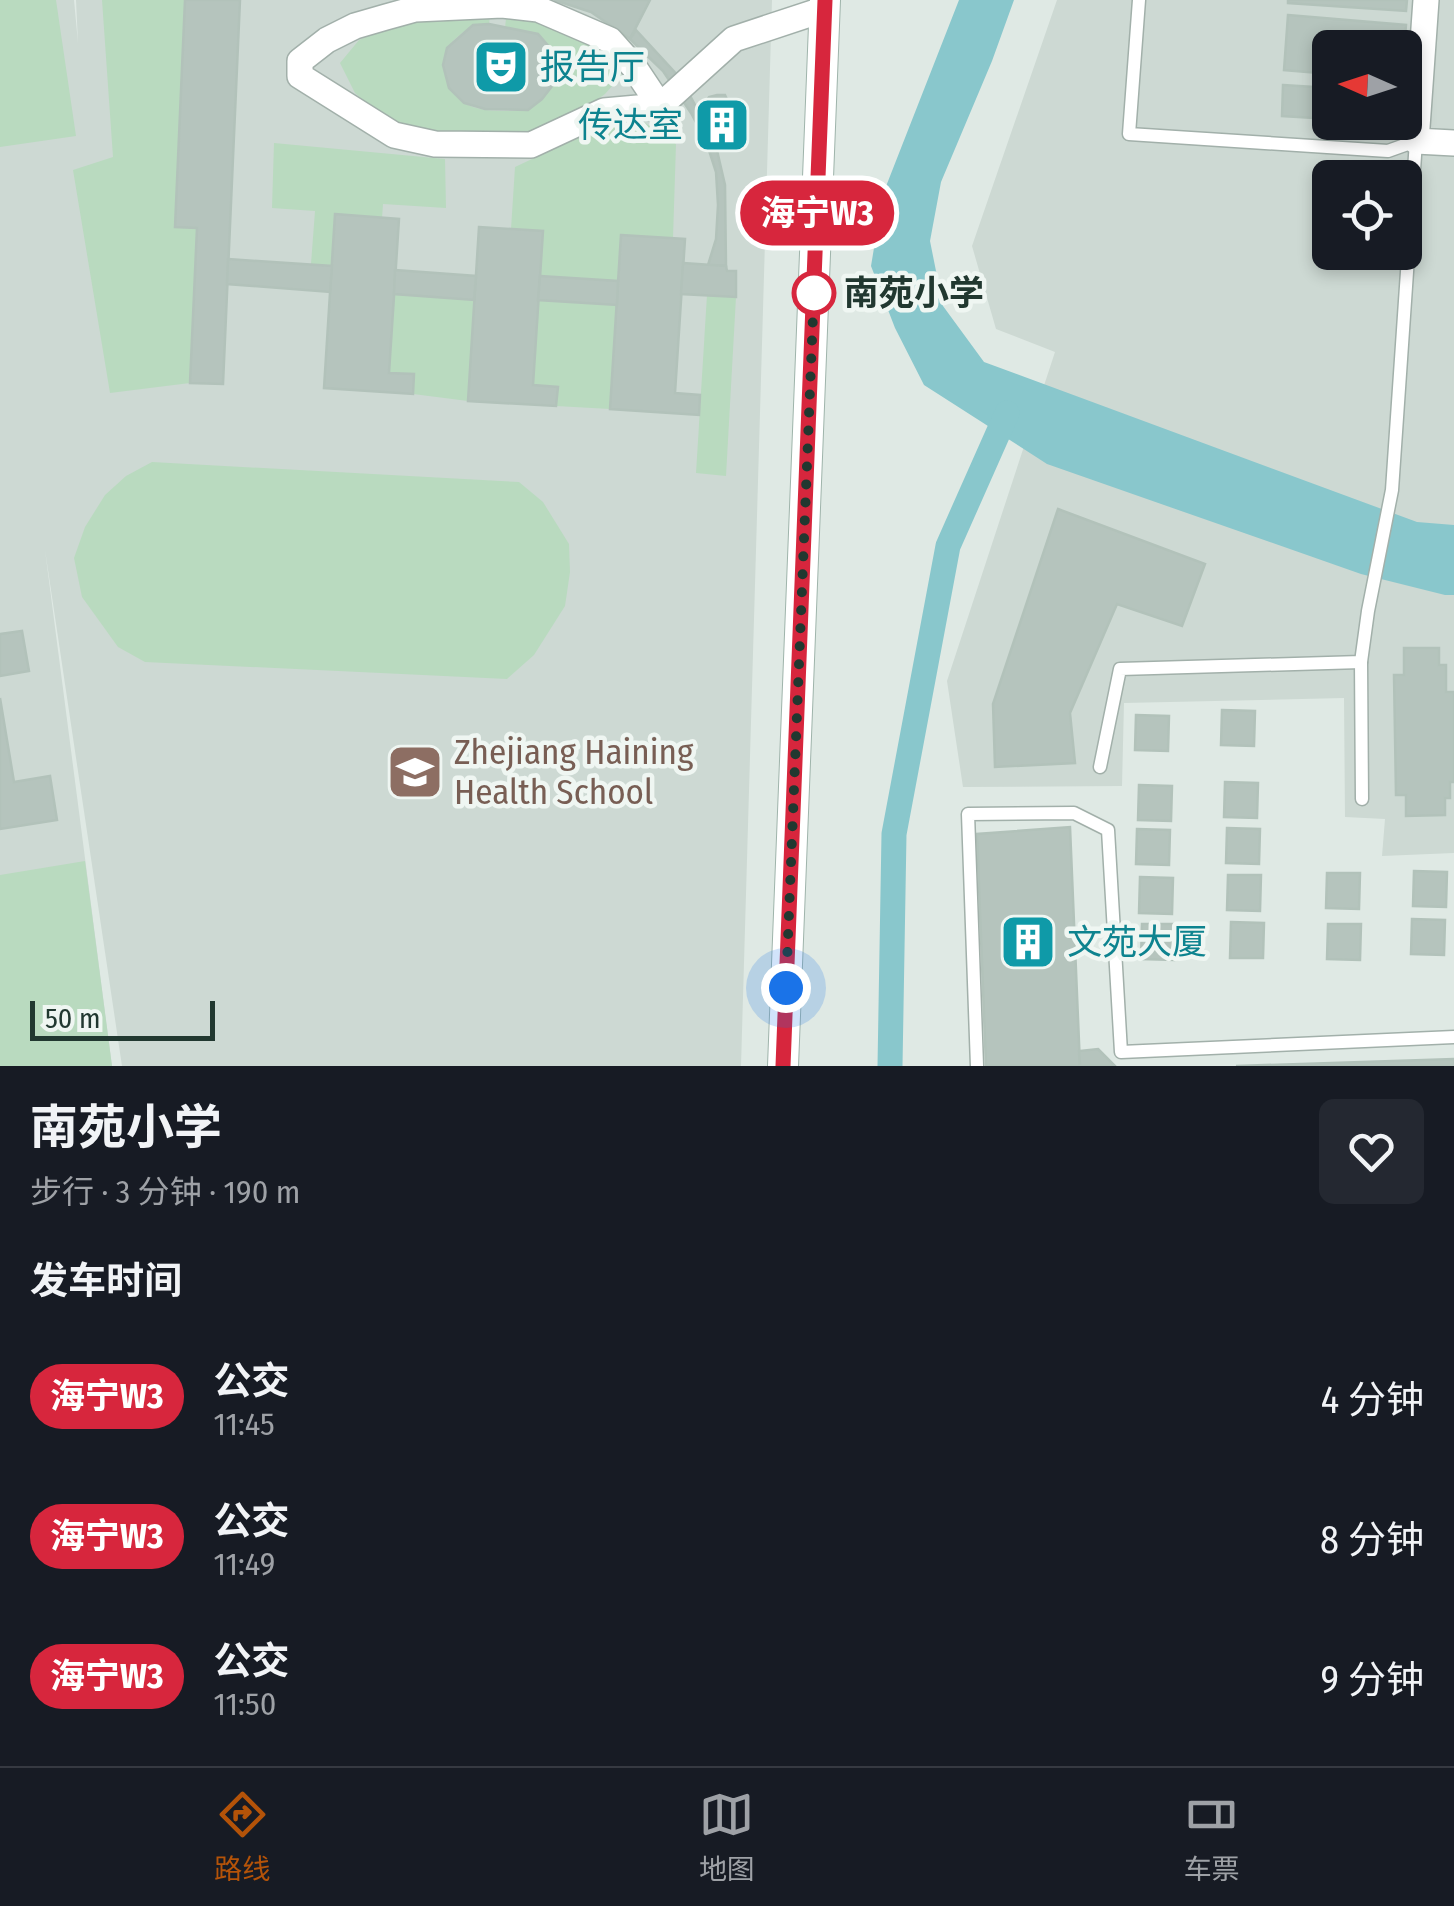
<!DOCTYPE html>
<html lang="zh">
<meta charset="utf-8">
<style>
body{margin:0;font-family:"Fira Sans Condensed","Noto Sans SC",sans-serif;background:#242831;color:#f1f3f6;height:100vh;display:flex;flex-direction:column;font-size:38px;white-space:nowrap}
*{box-sizing:border-box;margin:0}
p{font-size:32px;color:#9ea1a6}
.icon{flex:none;width:55px;height:55px;fill:none;stroke:currentColor;stroke-width:2;stroke-linecap:round;stroke-linejoin:round}
.map{position:relative;height:1066px;overflow:hidden}
.side{display:flex;flex-direction:column;background:#171b24;flex:1}
.side>*{flex:none}
.badge{padding:0 20px;border-radius:32px;font-size:35px;line-height:65px}
.needle{width:65px;rotate:273deg}
.fabs{position:absolute;left:1312px;top:30px;display:grid;gap:20px}
.fabs a{display:grid;place-items:center;width:110px;height:110px;border-radius:15px;background:#171b24;box-shadow:0 5px 15px #0003;font-size:50px}
.scale{position:absolute;left:30px;bottom:25px;width:185px;box-sizing:border-box;padding-left:10px;border:5px solid #213830;border-top:0;font-size:28px;line-height:35px;white-space:nowrap;color:#213830;-webkit-text-stroke:8px #eff6f2;paint-order:stroke}
.you{position:absolute;width:50px;height:50px;margin:-25px;border:8px solid #fff;border-radius:50%;background:#1a73e8;box-shadow:0 0 0 15px #1a73e833}
.map>.badge{position:absolute;translate:-50% -50%;box-shadow:0 0 0 5px #fff}
h2{padding:0 30px;font-size:38px;line-height:90px}
.round{display:grid;place-items:center;flex:none;width:105px;height:105px;border-radius:15px;background:#242831}
.headline{display:flex;align-items:center;justify-content:space-between;height:170px;padding:0 30px}
h1{font-size:48px;font-weight:700;line-height:75px}
ul{padding:0;list-style:none}
li{display:flex;align-items:center;gap:30px;height:140px;padding:0 30px}
li div{flex:1}
li b{display:block;font-size:38px}
li em{font-style:normal}
li .badge{min-width:110px;font-weight:700;text-align:center}
.tabs{display:flex;justify-content:space-around;align-items:center;height:140px;border-top:2px solid #363941;background:#171b24;font-size:28px;color:#9ea1a6}
.tabs a{display:grid;justify-items:center;gap:5px}
.tabs .current{color:#b45309}
.map>svg:first-child{display:block}
.built{fill:#cdd9d3;fill-rule:evenodd}
.green{fill:#b9dabf}
.water{fill:#89c7cc}
.lines{fill:none;stroke-linecap:round;stroke-linejoin:round}
.canal{stroke:#89c7cc;stroke-width:25}
.building{fill:#b5c4bd;stroke:#b2c2ba;stroke-width:2.5}
.lane-casing{stroke:#a2b0aa;stroke-width:15}
.street-casing{stroke:#a2b0aa;stroke-width:28}
.secondary-casing{stroke:#9fb4ab;stroke-width:32}
.lane{stroke:#fff;stroke-width:12}
.street{stroke:#fff;stroke-width:25}
.secondary{stroke:#fff;stroke-width:30}
.line-casing{stroke:#fff;stroke-width:22}
.line{stroke:#d7263d;stroke-width:15}
.walk{stroke:#213830;stroke-width:10;stroke-dasharray:0 18}
.stop-dot{fill:#fff;stroke:#d7263d;stroke-width:5}
.labels{text-anchor:middle;stroke-width:9;stroke-linejoin:round;paint-order:stroke}
.culture-label{font-size:35px;fill:#0d838f;stroke:#eff6f2;text-anchor:start}
.stop-label{font-size:35px;font-weight:bold;fill:#213830;stroke:#eff6f2;text-anchor:start}
.education-label{font-size:35px;fill:#785e54;stroke:#eff6f2;text-anchor:start}
</style>
<div class="map">
<svg width="1454" height="1066" viewBox="0 0 1454 1066">
<rect width="100%" height="100%" fill="#dfe9e4"/>
<g class="built">
<polygon points="0,0 74,0 78,43 76,0 772,0 741,1066 122,1066 45,550 112,1066 0,1066"/>
<path d="M1057,0H1454V853L1382,856L1385,819L1345,817L1344,698L1124,703L1122,786L963,787L947,681L1055,352L996,329L972,246ZM1330,48H1405V122H1330ZM1330,178H1405V252H1330Z"/>
</g>
<g class="green">
<polygon points="0,0 56,0 76,136 0,147"/>
<polygon points="102,0 185,0 175,227 197,228 190,383 110,393 73,170 113,157"/>
<path d="M491,8L489,24C473,25 466,29 454,40C437,58 443,89 463,102C476,111 495,111 510,111C518,111 525,111 532,107C546,98 553,84 559,68C546,35 539,34 505,28L507,9L606,49L622,69L621,76L605,94L580,112L525,138L408,133L379,114L355,93L340,63L359,40L391,26Z"/>
<polygon points="615,120 641,120 676,144 673,238 618,281 540,276 543,231 511,229 515,167"/>
<polygon points="274,143 445,159 446,208 383,204 382,218 336,215 332,266 311,264 315,211 272,208"/>
<polygon points="394,294 474,300 468,401 413,394 414,375 389,373"/>
<polygon points="707,295 736,297 726,476 696,473"/>
<polygon points="538,300 617,305 610,409 556,406 558,387 533,385"/>
<polygon points="152,462 519,482 543,502 569,544 570,572 565,606 534,655 507,679 145,662 118,647 82,597 74,558 85,527 105,495 126,476"/>
<polygon points="85,861 112,1066 0,1066 0,875"/>
</g>
<polygon class="water" points="959,0 1014,0 992,61 941,182 930,241 943,306 984,362 1417,522 1454,525 1454,595 1445,595 1361,574 1047,464 924,385 895,328 871,266 883,194"/>
<g class="lines">
<polyline class="canal" points="890,1066 894,834 948,546 1007,413"/>
</g>
<g class="building">
<polygon points="185,0 240,0 223,384 190,383 197,228 175,227"/>
<polygon points="554,0 650,0 630,39 591,12"/>
<polygon points="1288,0 1407,0 1406,11 1288,3"/>
<polygon points="1288,15 1406,25 1404,48 1330,48 1330,74 1284,70"/>
<polygon points="489,24 538,34 551,49 559,68 553,85 542,99 528,110 485,109 464,103 449,88 443,65 447,48 473,25"/>
<polygon points="636,30 681,79 715,142 725,185 726,266 708,265 716,239 718,205 716,172 706,141 691,113 663,71 630,39"/>
<polygon points="1283,85 1330,88 1330,119 1282,116"/>
<polygon points="717,95 725,95 742,133 715,142 703,117 703,106 709,97"/>
<polygon points="335,214 399,219 389,373 414,374 413,394 324,388"/>
<polygon points="479,227 543,231 533,385 558,387 556,406 468,401"/>
<polygon points="621,235 685,239 675,393 700,395 699,415 610,409"/>
<polygon points="228,259 332,266 330,292 227,284"/>
<polygon points="683,263 726,266 727,271 736,271 736,297 681,294"/>
<polygon points="395,270 476,276 474,300 394,294"/>
<polygon points="540,276 618,281 617,305 538,300"/>
<polygon points="1058,509 1205,564 1182,626 1117,604 1070,713 1075,763 995,767 993,704"/>
<polygon points="22,631 29,671 0,676 0,634"/>
<polygon points="1404,648 1439,648 1439,665 1446,665 1446,692 1454,692 1454,782 1450,782 1450,798 1445,798 1445,815 1406,816 1406,795 1396,795 1394,675 1404,675"/>
<polygon points="0,698 14,782 50,776 57,820 0,829"/>
<polygon points="1222,710 1255,711 1254,746 1221,745"/>
<polygon points="1136,715 1169,716 1168,751 1135,750"/>
<polygon points="1225,782 1258,783 1257,818 1224,817"/>
<polygon points="1139,785 1172,786 1171,821 1138,820"/>
<polygon points="1070,827 1080,1066 986,1066 977,834"/>
<polygon points="1227,828 1260,829 1259,864 1226,863"/>
<polygon points="1137,829 1170,830 1169,865 1136,864"/>
<polygon points="1414,871 1447,872 1446,907 1413,906"/>
<polygon points="1327,873 1360,873 1359,909 1326,908"/>
<polygon points="1228,875 1261,875 1260,911 1227,910"/>
<polygon points="1140,877 1173,878 1172,914 1139,913"/>
<polygon points="1412,919 1445,920 1444,955 1411,954"/>
<polygon points="1231,922 1264,923 1263,958 1230,958"/>
<polygon points="1142,924 1175,924 1174,960 1141,959"/>
<polygon points="1328,924 1361,924 1360,960 1327,959"/>
<polygon points="1098,1049 1115,1066 1080,1066 1079,1051"/>
<polygon points="1454,1059 1454,1066 1236,1066"/>
</g>
<g class="lines">
<g class="lane-casing">
<g id="lane">
<polyline points="1361,662 1362,799"/>
<polyline points="1100,767 1120,669 1361,662 1368,611 1392,490 1416,141 1388,151 1129,134 1139,0"/>
<polyline points="977,1066 968,814 1074,813 1108,830 1121,1052 1454,1037"/>
</g>
</g>
<g class="street-casing">
<g id="street">
<polyline points="1426,0 1416,141 1454,143"/>
<polyline points="660,106 634,67 610,40 538,9 502,5 415,9 386,17 355,26 327,40 300,61 300,76 394,135 435,144 531,145 604,111 660,106 734,39 825,9"/>
</g>
</g>
<g class="secondary-casing">
<polyline id="secondary" points="783,1066 825,0"/>
</g>
<use href="#lane" class="lane"/>
<use href="#street" class="street"/>
<use href="#secondary" class="secondary"/>
</g>
<g class="lines">
<g class="line-casing">
<polyline id="line" points="783,1066 825,0"/>
</g>
<use href="#line" class="line"/>
<polyline class="walk" points="786,988 814,290 814,293"/>
</g>
<defs>
<g id="theatre-square" transform="scale(2.875)"><rect x="-9" y="-9" width="18" height="18" rx="4" fill="#0f9aa8" stroke="#eff6f2"/><path d="M-5-5.5Q0-4 5-5.5V0Q5 5 0 6Q-5 5-5 0ZM-3.3-2.5H-1v1.5H-3.3ZM1-2.5H3.3v1.5H1ZM-2.8 1Q0 5.5 2.8 1Z" fill="#fff"/></g>
<g id="building-square" transform="scale(2.875)"><rect x="-9" y="-9" width="18" height="18" rx="4" fill="#0f9aa8" stroke="#eff6f2"/><path d="M-4-6H4V6H1V3H-1V6H-4ZM-2.5-4.3h1.7v1.8h-1.7ZM.8-4.3h1.7v1.8H.8ZM-2.5-1h1.7V.8h-1.7ZM.8-1h1.7V.8H.8Z" fill="#fff"/></g>
<g id="school-square" transform="scale(2.875)"><rect x="-9" y="-9" width="18" height="18" rx="4" fill="#8d6e63" stroke="#eff6f2"/><path d="M0-5L7-2L0 1L-7-2ZM-4 1L0 2.5L4 1V4Q0 6-4 4Z" fill="#fff"/></g>
</defs>
<g fill-rule="evenodd">
<use href="#theatre-square" x="501" y="67"/>
<use href="#building-square" x="722" y="125"/>
<use href="#school-square" x="415" y="772"/>
<use href="#building-square" x="1028" y="942"/>
</g>
<circle class="stop-dot" cx="814" cy="293" r="20"/>
<g class="labels">
<g class="culture-label">
<text x="540" y="79">报告厅</text>
<text x="683" y="137" text-anchor="end">传达室</text>
<text x="1067" y="954">文苑大厦</text>
</g>
<g class="stop-label">
<text x="844" y="305">南苑小学</text>
</g>
<g class="education-label">
<text x="454" y="764">Zhejiang Haining<tspan x="454" dy="40">Health School</tspan></text>
</g>
</g>
</svg>
<div class="fabs">
<a><svg class="needle" viewBox="-14 -14 28 28"><path d="M0-13l5 13h-10z" fill="#e53935"/><path d="M0 13l5-13h-10z" fill="#9ea1a6"/></svg></a>
<a><svg class="icon" aria-label="locate" viewBox="0 0 24 24"><circle cx="12" cy="12" r="6"/><path d="M12 2v4M12 18v4M2 12h4M18 12h4"/></svg></a>
</div>
<div class="scale">50 m</div>
<div class="you" style="left:786px;top:988px"></div>
<b class="badge" style="left:817px;top:213px;background:#d7263d;color:#fff">海宁W3</b>
</div>
<section class="side">
<div class="headline"><div><h1>南苑小学</h1><p>步行 · 3 分钟 · 190 m</p></div><a class="round"><svg class="icon" aria-label="heart" viewBox="0 0 24 24"><path d="M12 20l-8-8c-3-5 5-10 8-4 3-6 11-1 8 4z"/></svg></a></div>
<h2>发车时间</h2>
<ul>
<li><span class="badge" style="background:#d7263d;color:#fff">海宁W3</span><div><b>公交</b><p>11:45</p></div><em>4 分钟</em></li>
<li><span class="badge" style="background:#d7263d;color:#fff">海宁W3</span><div><b>公交</b><p>11:49</p></div><em>8 分钟</em></li>
<li><span class="badge" style="background:#d7263d;color:#fff">海宁W3</span><div><b>公交</b><p>11:50</p></div><em>9 分钟</em></li>
</ul>
</section>
<nav class="tabs">
<a class="current"><svg class="icon" aria-label="directions" viewBox="0 0 24 24"><path d="M12 3l9 9-9 9-9-9zM9 14v-3h6M13 9l2 2-2 2"/></svg>路线</a>
<a><svg class="icon" aria-label="map" viewBox="0 0 24 24"><path d="M3 6l6-2 6 2 6-2v14l-6 2-6-2-6 2zM9 4v14M15 6v14"/></svg>地图</a>
<a><svg class="icon" aria-label="tickets" viewBox="0 0 24 24"><path d="M3 7h18v10H3zM15 7v10"/></svg>车票</a>
</nav>
